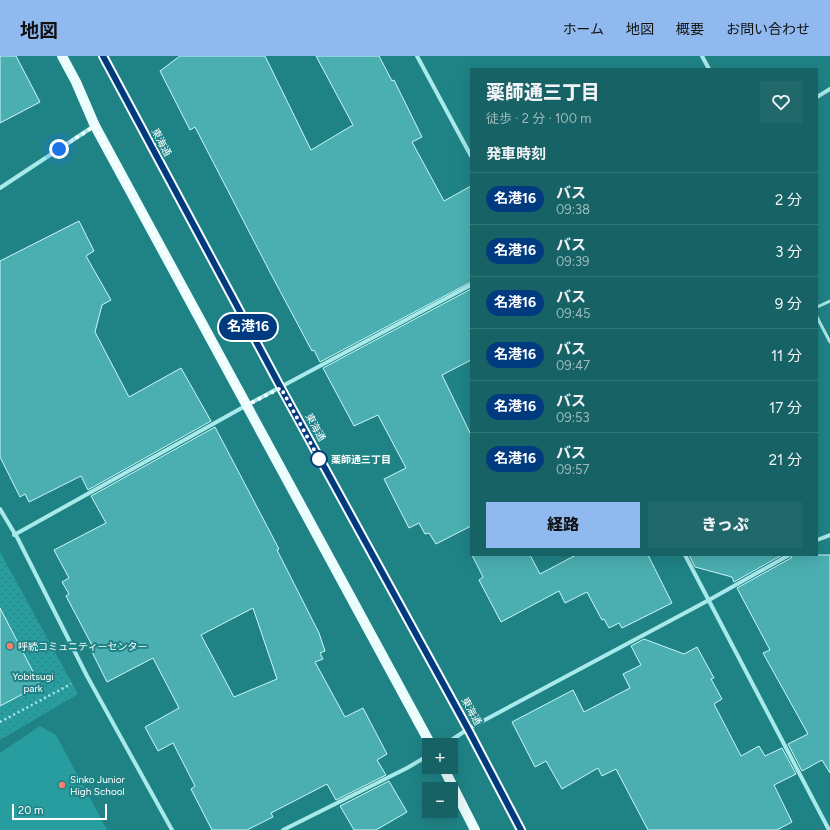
<!DOCTYPE html>
<html lang="ja">
<meta charset="utf-8">
<style>
body{margin:0;font-family:Figtree,"Noto Sans JP",sans-serif;background:#20686a;color:#f1f3f6;height:100vh;display:flex;flex-direction:column;font-size:15px;white-space:nowrap}
*{box-sizing:border-box;margin:0}
p{font-size:13px;color:#9ebcbf}
.icon{flex:none;width:22px;height:22px;fill:none;stroke:currentColor;stroke-width:2;stroke-linecap:round;stroke-linejoin:round}
.map{position:relative;flex:1;overflow:hidden}
.details{position:absolute;left:470px;top:12px;width:348px;height:488px;display:flex;flex-direction:column;background:#176264;border-radius:0px;box-shadow:0 4px 16px #0002}
.details>*{flex:none}
.badge{padding:0 8px;border-radius:13px;font-size:14px;line-height:26px}
.buttons{position:absolute;left:422px;top:682px;display:grid;gap:8px}
.buttons a{display:grid;place-items:center;width:36px;height:36px;border-radius:0px;background:#176264;box-shadow:0 4px 16px #0002;font-size:20px}
.scale{position:absolute;left:12px;bottom:10px;width:95px;box-sizing:border-box;padding-left:4px;border:2px solid #fff;border-top:0;font-size:11px;line-height:14px;white-space:nowrap;color:#fff;-webkit-text-stroke:3px #1f8386;paint-order:stroke}
.you{position:absolute;width:20px;height:20px;margin:-10px;border:3px solid #fff;border-radius:50%;background:#1a73e8;box-shadow:0 0 0 6px #1a73e833}
.map>.badge{position:absolute;translate:-50% -50%;box-shadow:0 0 0 2px #fff}
h2{padding:0 16px;font-size:15px;line-height:36px}
.round{display:grid;place-items:center;flex:none;width:42px;height:42px;border-radius:0px;background:#20686a}
.head{display:flex;align-items:center;justify-content:space-between;height:68px;padding:0 16px}
h1{font-size:19px;font-weight:800;line-height:30px}
.button{display:flex;gap:8px;margin-top:auto;padding:8px 16px}
.button a{flex:1;height:46px;border-radius:0px;background:#90b9f0;color:#111;font-size:16px;font-weight:800;line-height:46px;text-align:center}
.button a+a{background:#20686a;color:#f1f3f6}
ul{padding:0;list-style:none}
li{display:flex;align-items:center;gap:12px;height:52px;padding:0 16px;border-top:1px solid #367678}
li div{flex:1}
li b{display:block;font-size:15px}
li em{font-style:normal}
li .badge{min-width:44px;font-weight:700;text-align:center}
header{display:flex;align-items:center;gap:24px;box-sizing:border-box;height:56px;padding:0 20px;background:#90b9f0;color:#111}
header strong{font-size:19px}
nav{display:flex;gap:22px;margin-inline-start:auto;font-size:14px}
.map>svg:first-child{display:block}
.green{fill:#289d9f}
.park{fill:url(#park-dots)}
.building{fill:#4bafb1;stroke:#ccf7f8;fill-rule:evenodd}
.lines{fill:none;stroke-linecap:round;stroke-linejoin:round}
.path{stroke:#a8e9ea;stroke-width:2.5;stroke-dasharray:2 3;stroke-linecap:butt}
.service{stroke:#a8e9ea;stroke-width:3}
.minor{stroke:#a8e9ea;stroke-width:4}
.primary{stroke:#ecfdfe;stroke-width:10}
.line-casing{stroke:#fff;stroke-width:9}
.line{stroke:#003b80;stroke-width:6}
.walk{stroke:#fff;stroke-width:4;stroke-dasharray:0 7.2}
.stop-dot{fill:#fff;stroke:#003b80;stroke-width:2}
.poi-dot{fill:#f98167;stroke:#1f8386;stroke-width:1.5}
.labels{text-anchor:middle;stroke-width:4;stroke-linejoin:round;paint-order:stroke}
.street-label{font-size:10px;fill:#fff;stroke:#1f8386}
.stop-label{font-size:10px;font-weight:bold;fill:#fff;stroke:#1f8386;text-anchor:start}
.poi-label{font-size:10px;fill:#fff;stroke:#1f8386;text-anchor:start}
.park-label{font-size:10px;fill:#fff;stroke:#1f8386}
</style>
<header>
<strong>地図</strong>
<nav><a>ホーム</a><a>地図</a><a>概要</a><a>お問い合わせ</a></nav>
</header>
<div class="map">
<svg width="830" height="774" viewBox="0 0 830 774">
<defs>
<pattern id="park-dots" width="8" height="8" patternUnits="userSpaceOnUse"><rect width="8" height="8" fill="#289d9f"/><path d="M2 2h.1M6 6h.1" fill="none" stroke="#358182" stroke-width="1.8" stroke-linecap="round"/></pattern>
</defs>
<rect width="100%" height="100%" fill="#1f8386"/>
<polygon class="green" points="40,670 56,679 107,774 0,774 0,697"/>
<polygon class="park" points="0,496 78,638 0,684"/>
<g class="building">
<polygon points="0,0 16,0 40,46 0,67"/>
<polygon points="180,0 265,0 311,94 353,69 316,0 379,0 392,25 394,24 422,81 412,86 444,145 471,130 471,226 320,306 314,294 312,295 272,220 195,71 190,74 160,15"/>
<polygon points="79,165 94,195 86,200 111,244 102,249 95,276 129,341 181,312 211,365 88,434 81,420 29,446 25,438 20,441 0,401 0,205"/>
<polygon points="471,233 471,304 442,319 471,379 471,470 436,488 429,477 425,478 419,467 409,472 384,423 406,412 378,359 354,370 323,312"/>
<path d="M215,371L279,493L277,494L319,577L325,595L320,597L323,603L315,606L345,661L363,652L387,698L377,704L386,719L336,744L327,728L271,757L273,761L247,774H212L191,733L195,730L173,687L158,695L145,671L179,652L153,602L107,626L92,596L95,595L66,540L69,538L62,526L69,522L54,494L106,467L91,440ZM253,552L277,623L234,641L201,579Z"/>
<polygon points="472,499 530,499 540,518 576,499 648,499 672,547 622,572 619,567 609,572 604,563 602,564 587,536 565,547 559,535 501,566 479,524 483,521"/>
<polygon points="689,499 782,499 734,526 732,521 695,511"/>
<polygon points="792,499 830,499 830,717 822,704 802,715 788,688 808,678 763,597 770,594 737,532 791,502"/>
<polygon points="0,552 40,629 0,650"/>
<polygon points="644,583 684,598 697,591 714,622 711,623 722,643 714,648 741,700 759,690 765,700 782,692 796,718 774,729 792,766 777,774 648,774 616,713 602,720 598,712 562,733 546,705 535,711 512,666 573,634 584,656 630,632 623,618 641,609 631,590"/>
<polygon points="389,725 407,756 376,774 354,774 340,750"/>
</g>
<g class="lines">
<polyline class="path" points="0,666 71,628"/>
<g class="service">
<polyline points="817,251 830,245"/>
<polyline points="817,261 830,286"/>
</g>
<g class="minor">
<polyline points="417,0 471,100"/>
<polyline points="702,0 709,13"/>
<polyline points="817,41 830,33"/>
<polyline points="0,132 94,70"/>
<polyline points="0,453 18,483 87,620 172,774"/>
<polyline points="14,479 247,349 471,229"/>
<polyline points="817,484 830,479"/>
<polyline points="685,499 829,774"/>
<polyline points="444,689 468,673 709,544 789,499"/>
<polyline points="283,774 407,712 429,699"/>
</g>
<g class="primary">
<polyline points="62,0 76,26 95,70 431,689"/>
<polyline points="103,0 281,332 468,673 521,774"/>
<polyline points="443,711 475,774"/>
</g>
</g>
<g class="lines">
<g class="line-casing">
<polyline id="line" points="103,0 281,332 468,673 521,774"/>
</g>
<use href="#line" class="line"/>
<polyline class="walk" points="59,93 95,70 247,349 281,332 319,403"/>
</g>
<circle class="stop-dot" cx="319" cy="403" r="8"/>
<g class="poi-dot">
<circle cx="10" cy="590" r="4"/>
<circle cx="62" cy="729" r="4"/>
</g>
<g class="labels">
<g class="street-label">
<text transform="translate(162 86) rotate(62)" y="4">東海通</text>
<text transform="translate(316 371) rotate(61)" y="4">東海通</text>
<text transform="translate(472 655) rotate(61)" y="4">東海通</text>
</g>
<g class="stop-label">
<text x="331" y="407">薬師通三丁目</text>
</g>
<g class="poi-label">
<text x="18" y="594">呼続コミュニティーセンター</text>
<text x="70" y="727">Sinko Junior<tspan x="70" dy="12">High School</tspan></text>
</g>
<g class="park-label">
<text x="33" y="624">Yobitsugi<tspan x="33" dy="12">park</tspan></text>
</g>
</g>
</svg>
<div class="buttons">
<a>+</a>
<a>−</a>
</div>
<div class="scale">20 m</div>
<div class="you" style="left:59px;top:93px"></div>
<b class="badge" style="left:248px;top:271px;background:#003b80;color:#fff">名港16</b>
<section class="details">
<div class="head"><div><h1>薬師通三丁目</h1><p>徒歩 · 2 分 · 100 m</p></div><a class="round"><svg class="icon" aria-label="heart" viewBox="0 0 24 24"><path d="M12 20l-8-8c-3-5 5-10 8-4 3-6 11-1 8 4z"/></svg></a></div>
<h2>発車時刻</h2>
<ul>
<li><span class="badge" style="background:#003b80;color:#fff">名港16</span><div><b>バス</b><p>09:38</p></div><em>2 分</em></li>
<li><span class="badge" style="background:#003b80;color:#fff">名港16</span><div><b>バス</b><p>09:39</p></div><em>3 分</em></li>
<li><span class="badge" style="background:#003b80;color:#fff">名港16</span><div><b>バス</b><p>09:45</p></div><em>9 分</em></li>
<li><span class="badge" style="background:#003b80;color:#fff">名港16</span><div><b>バス</b><p>09:47</p></div><em>11 分</em></li>
<li><span class="badge" style="background:#003b80;color:#fff">名港16</span><div><b>バス</b><p>09:53</p></div><em>17 分</em></li>
<li><span class="badge" style="background:#003b80;color:#fff">名港16</span><div><b>バス</b><p>09:57</p></div><em>21 分</em></li>
</ul>
<div class="button"><a>経路</a><a>きっぷ</a></div>
</section>
</div>
